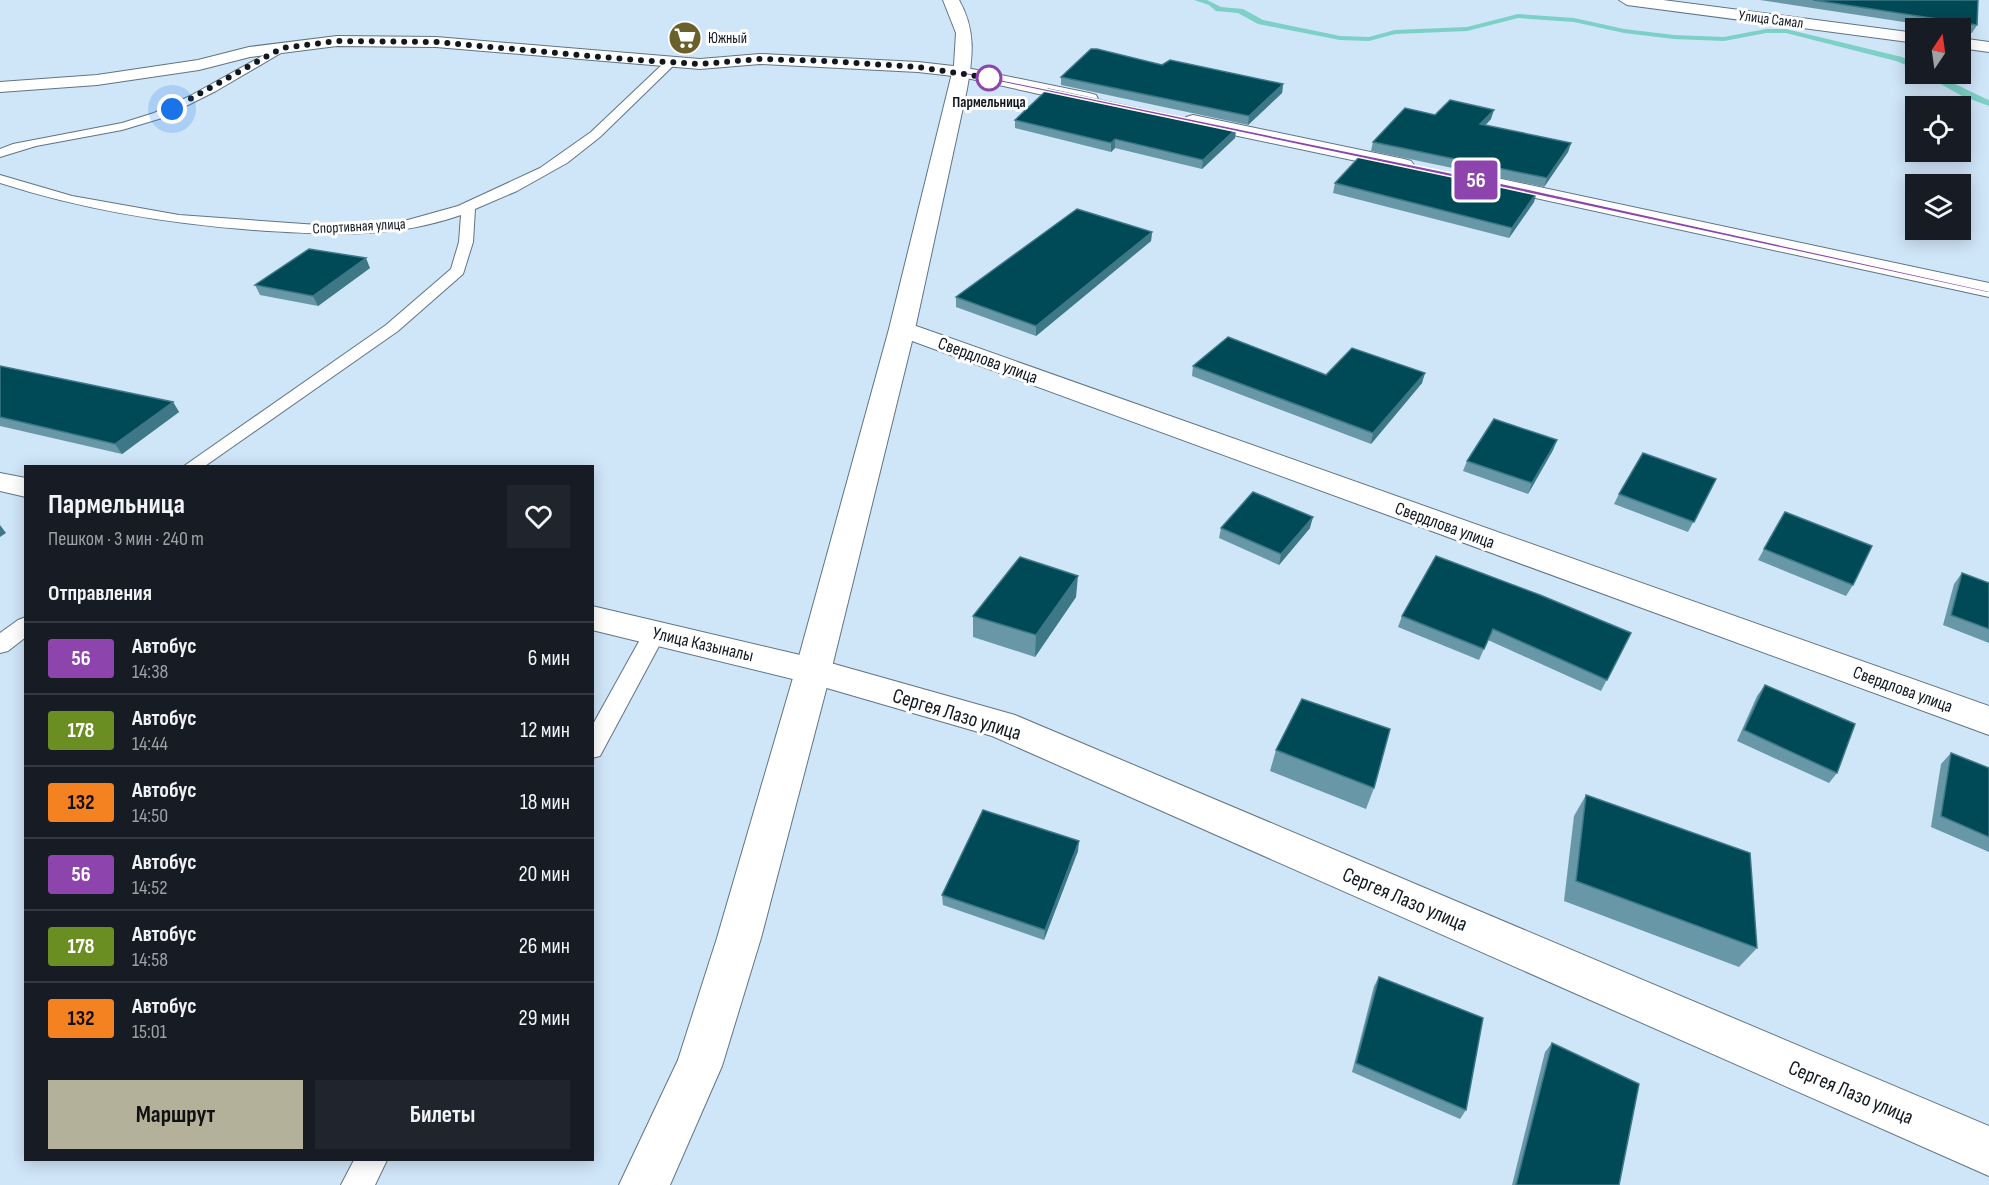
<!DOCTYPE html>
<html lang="ru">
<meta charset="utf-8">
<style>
body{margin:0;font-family:"Sofia Sans Condensed",sans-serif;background:#20242c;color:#f1f3f6;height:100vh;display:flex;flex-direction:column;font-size:22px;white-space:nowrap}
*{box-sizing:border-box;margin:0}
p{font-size:20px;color:#9ea1a6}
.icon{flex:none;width:33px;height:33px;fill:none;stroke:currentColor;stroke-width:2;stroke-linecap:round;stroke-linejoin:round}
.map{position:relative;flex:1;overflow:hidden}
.drawer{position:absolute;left:24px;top:465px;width:570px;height:696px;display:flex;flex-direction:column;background:#171b24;border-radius:0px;box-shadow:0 3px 15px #0003}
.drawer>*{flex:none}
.badge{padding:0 12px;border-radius:4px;font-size:21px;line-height:39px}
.needle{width:39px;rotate:13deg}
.tools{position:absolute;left:1905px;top:18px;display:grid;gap:12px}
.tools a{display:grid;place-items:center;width:66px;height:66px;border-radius:0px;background:#171b24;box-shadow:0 3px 15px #0003;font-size:30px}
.you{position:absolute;width:30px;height:30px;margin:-15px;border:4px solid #fff;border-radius:50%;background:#1a73e8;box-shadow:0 0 0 9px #1a73e833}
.map>.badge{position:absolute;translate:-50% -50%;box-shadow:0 0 0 3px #fff}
h2{padding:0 24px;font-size:22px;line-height:54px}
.round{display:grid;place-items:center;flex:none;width:63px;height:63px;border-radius:0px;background:#20242c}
.summary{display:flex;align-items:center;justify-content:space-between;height:102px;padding:0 24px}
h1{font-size:28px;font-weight:700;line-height:45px}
.button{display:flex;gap:12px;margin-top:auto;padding:12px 24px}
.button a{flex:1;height:69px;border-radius:0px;background:#b4b19b;color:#111;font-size:24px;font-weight:700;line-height:69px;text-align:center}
.button a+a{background:#20242c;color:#f1f3f6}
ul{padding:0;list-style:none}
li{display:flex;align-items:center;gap:18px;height:72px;padding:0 24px;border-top:2px solid #363941}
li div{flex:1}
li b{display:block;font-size:22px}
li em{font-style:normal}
li .badge{min-width:66px;font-weight:700;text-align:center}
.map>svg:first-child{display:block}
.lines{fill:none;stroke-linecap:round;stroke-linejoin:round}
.stream{fill:#7cd0c6;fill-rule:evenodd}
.service-casing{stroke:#617485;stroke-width:2}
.minor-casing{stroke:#617485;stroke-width:2}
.secondary-casing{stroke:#617485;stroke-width:2}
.service{fill:#fff;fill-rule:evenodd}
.minor{fill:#fff;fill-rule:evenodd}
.secondary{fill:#fff;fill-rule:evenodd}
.wall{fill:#6897a7}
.shaded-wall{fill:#3e7887}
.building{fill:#004956;stroke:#3e7887;stroke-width:1.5}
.line{fill:#8e44ad;stroke:#fff;stroke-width:1.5}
.walk{stroke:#11181f;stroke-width:6;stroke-dasharray:0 10.8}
.stop-dot{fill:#fff;stroke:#8e44ad;stroke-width:3}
.labels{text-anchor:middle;stroke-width:6;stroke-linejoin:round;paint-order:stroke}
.far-street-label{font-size:15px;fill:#11181f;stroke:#fff}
.far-poi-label{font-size:15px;fill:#11181f;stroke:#fff;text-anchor:start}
.far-stop-label{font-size:15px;font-weight:bold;fill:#11181f;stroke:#fff}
.street-label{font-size:18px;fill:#11181f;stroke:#fff}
.near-street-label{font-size:21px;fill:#11181f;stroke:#fff}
</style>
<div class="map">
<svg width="1989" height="1185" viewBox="0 0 1989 1185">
<rect width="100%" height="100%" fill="#cfe5f8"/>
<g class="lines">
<g class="stream">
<polygon points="1194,0 1207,0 1221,7 1243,9 1263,20 1340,36 1369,37 1395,30 1467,27 1518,14 1574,18 1624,29 1674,35 1724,37 1766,29 1786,29 1902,57 1916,64 1916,69 1896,61 1786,33 1766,33 1724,41 1674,39 1624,33 1574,22 1518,18 1467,31 1395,34 1369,41 1340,40 1258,24 1238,13 1216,11 1209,5"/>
<path d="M1923,74C1937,72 1972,94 1989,100V106L1962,96Z"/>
</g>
<g class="service-casing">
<g id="service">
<polygon points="282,45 287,48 286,50 216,91 162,118 122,130 36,146 0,157 0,149 13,144 122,123 154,113 190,96"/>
<path d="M671,59L675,60V64L600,137L567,163L517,191L475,209L473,242L463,274L398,331L205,466H184L386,325L451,269L459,242L461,215C395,238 336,235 268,231C176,225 87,211 0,183V175L72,196L179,215L318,225L397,223L458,206L540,168L591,132L667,60Z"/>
<polygon points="26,617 26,637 8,651 0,653 0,633 18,620"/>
<polygon points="655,625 663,627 666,633 600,756 592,758 592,726 647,627"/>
<polygon points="354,1160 387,1160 375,1185 341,1185"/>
</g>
</g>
<g class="minor-casing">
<g id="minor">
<polygon points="1619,0 1663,0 1916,33 1916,43 1627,5"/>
<polygon points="337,36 436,37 700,59 760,54 918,62 962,67 1089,93 1096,95 1098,99 1096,103 1089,105 962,77 918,72 760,64 700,69 436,47 337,46 250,57 199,70 97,85 0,92 0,82 97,75 198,60 249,47"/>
<polygon points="1960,38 1989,42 1989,52 1960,48"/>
<polygon points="1193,115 1404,159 1411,161 1414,165 1411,169 1404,171 1186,125 1183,121 1186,117"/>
<polygon points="1492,177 1989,283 1989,297 1485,187 1481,183 1485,179"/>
<polygon points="902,321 1989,706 1989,735 893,334 889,329 893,324"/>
<polygon points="0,473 26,478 26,497 0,491"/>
<polygon points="592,606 813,658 1015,715 1989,1126 1989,1176 992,736 813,684 592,630"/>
</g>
</g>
<g class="secondary-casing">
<path id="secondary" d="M943,0H959C976,30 973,56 967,89L915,329L831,671L761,938L722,1066L670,1185H619L678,1060L717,938L795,671L889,329L954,65L956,33Z"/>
</g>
<use href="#service" class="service"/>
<use href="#minor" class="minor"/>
<use href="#secondary" class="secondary"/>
</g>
<g class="wall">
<polygon points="1760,0 1978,0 1977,25 1972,33 1960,31 1960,28 1943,28"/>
<polygon points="1162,65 1283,84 1282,93 1248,125 1061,85 1061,77"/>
<polygon points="1435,115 1491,119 1485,126 1571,143 1568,152 1544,187 1371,151 1373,142"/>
<polygon points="1015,120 1236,129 1235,138 1202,169 1115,148 1111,152 1015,128"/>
<polygon points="1335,183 1534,202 1509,238 1333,193"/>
<polygon points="1152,232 1151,241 1036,336 956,307 956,297"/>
<polygon points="370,268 318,306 260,295 255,285"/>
<polygon points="0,366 173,402 179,412 122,454 0,426"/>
<polygon points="1193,366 1326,375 1422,383 1371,444 1192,376"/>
<polygon points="1557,440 1553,450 1528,494 1463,471 1467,461"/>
<polygon points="1716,479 1688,532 1614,504 1619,494"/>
<polygon points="1778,523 1853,585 1846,596 1758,560"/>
<polygon points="1221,528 1310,528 1279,565 1219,538"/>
<polygon points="1962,573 1989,583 1989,643 1943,625 1954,584"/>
<polygon points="1076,597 1035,657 973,637 973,616"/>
<polygon points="1402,616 1631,633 1601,691 1488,640 1479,660 1398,627"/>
<polygon points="1765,685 1837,773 1829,783 1737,741 1757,696"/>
<polygon points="1276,750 1374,788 1366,809 1270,771"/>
<polygon points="1951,753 1989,768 1989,852 1931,827 1941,764"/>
<polygon points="1586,795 1757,948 1739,967 1564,901 1574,816"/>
<polygon points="1078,851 1044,940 943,905 942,895"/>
<polygon points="1379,977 1466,1110 1460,1119 1352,1072 1374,986"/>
<polygon points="1552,1043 1619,1185 1512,1185 1545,1052"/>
</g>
<g class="shaded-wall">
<polygon points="1283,84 1282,93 1248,125 1249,116"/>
<polygon points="1494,110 1491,119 1477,133 1480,124"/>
<polygon points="1236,129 1235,138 1202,169 1203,160"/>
<polygon points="1115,139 1115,148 1111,152 1111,143"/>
<polygon points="1571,143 1568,152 1544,187 1547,178"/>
<polygon points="1537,192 1534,202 1509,238 1512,228"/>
<polygon points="1152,232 1151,241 1036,336 1036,326"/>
<polygon points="366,258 370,268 318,306 313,296"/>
<polygon points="1425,373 1422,383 1371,444 1373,433"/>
<polygon points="173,402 179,412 122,454 115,444"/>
<polygon points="1557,440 1553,450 1528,494 1532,483"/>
<polygon points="1313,517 1310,528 1279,565 1281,554"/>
<polygon points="0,525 6,533 0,537"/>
<polygon points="1078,576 1076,597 1035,657 1036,635"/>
<polygon points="1079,841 1078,851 1044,940 1045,930"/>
</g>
<g class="building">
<polygon points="1813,0 1978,0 1977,25"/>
<polygon points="1091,49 1097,49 1162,65 1170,60 1283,84 1249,116 1061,77"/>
<polygon points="1048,89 1236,129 1203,160 1115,139 1111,143 1015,120"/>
<polygon points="1450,100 1494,110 1480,124 1571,143 1547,178 1373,142 1405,108 1435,115"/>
<polygon points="1361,155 1537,192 1512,228 1335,183"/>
<polygon points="1077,209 1152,232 1036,326 956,297"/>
<polygon points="309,249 366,258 313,296 255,285"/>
<polygon points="1228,337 1326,375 1352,348 1425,373 1373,433 1193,366"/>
<polygon points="0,366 173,402 115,444 0,417"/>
<polygon points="1494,419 1557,440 1532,483 1467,461"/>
<polygon points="1643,453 1716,479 1694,522 1619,494"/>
<polygon points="1253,492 1313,517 1281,554 1221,528"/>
<polygon points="1785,512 1872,546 1853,585 1764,549"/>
<polygon points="1436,556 1540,595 1631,633 1607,680 1493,629 1484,649 1402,616"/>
<polygon points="1020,557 1078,576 1036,635 973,616"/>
<polygon points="1962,573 1989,583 1989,629 1951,615"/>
<polygon points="1765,685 1855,724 1837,773 1744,730"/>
<polygon points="1302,699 1390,729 1374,788 1276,750"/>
<polygon points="1951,753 1989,768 1989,837 1941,816"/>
<polygon points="1586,795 1750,853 1757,948 1576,881"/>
<polygon points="983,810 1079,841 1045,930 942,895"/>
<polygon points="1379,977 1483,1018 1466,1110 1356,1063"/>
<polygon points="1552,1043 1639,1084 1619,1185 1516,1185"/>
</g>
<polygon class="line" points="959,71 1500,183 1989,291 1989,293 1500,187 962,74"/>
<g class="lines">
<polyline class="walk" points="172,109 282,48 337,41 436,42 635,60 700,64 760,59 826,61 918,67 989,78"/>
</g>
<defs>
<g id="supermarket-disc" transform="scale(1.725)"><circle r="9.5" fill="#6a602c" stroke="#fff"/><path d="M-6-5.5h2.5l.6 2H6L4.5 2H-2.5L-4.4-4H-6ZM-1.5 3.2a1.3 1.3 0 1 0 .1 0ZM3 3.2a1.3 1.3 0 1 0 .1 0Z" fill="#fff"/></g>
</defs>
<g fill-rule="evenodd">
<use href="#supermarket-disc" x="685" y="38"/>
</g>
<circle class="stop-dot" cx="989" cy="78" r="12"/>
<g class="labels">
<g class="far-street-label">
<text transform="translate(1771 19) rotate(7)" y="5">Улица Самал</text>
<text transform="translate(359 226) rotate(-3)" y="5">Спортивная улица</text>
</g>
<g class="far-poi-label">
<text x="708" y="43">Южный</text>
</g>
<g class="far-stop-label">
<text x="989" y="107">Пармельница</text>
</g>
<g class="street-label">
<text transform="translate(988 360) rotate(20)" y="6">Свердлова улица</text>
<text transform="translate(1445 525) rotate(20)" y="6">Свердлова улица</text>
<text transform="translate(703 644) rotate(13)" y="6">Улица Казыналы</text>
<text transform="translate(1903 689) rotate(20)" y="6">Свердлова улица</text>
</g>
<g class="near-street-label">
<text transform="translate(957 714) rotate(17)" y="7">Сергея Лазо улица</text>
<text transform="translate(1405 899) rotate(23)" y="7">Сергея Лазо улица</text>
<text transform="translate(1851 1092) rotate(23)" y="7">Сергея Лазо улица</text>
</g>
</g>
</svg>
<div class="tools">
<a><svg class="needle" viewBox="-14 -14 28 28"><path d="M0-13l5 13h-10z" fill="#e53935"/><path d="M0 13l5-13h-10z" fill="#9ea1a6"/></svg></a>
<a><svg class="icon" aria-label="locate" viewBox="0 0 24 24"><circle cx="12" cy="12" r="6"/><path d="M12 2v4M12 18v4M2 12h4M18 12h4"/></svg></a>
<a><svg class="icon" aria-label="layers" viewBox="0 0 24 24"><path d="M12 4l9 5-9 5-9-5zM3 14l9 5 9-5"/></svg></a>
</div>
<div class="you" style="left:172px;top:109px"></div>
<b class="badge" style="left:1476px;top:180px;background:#8e44ad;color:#fff">56</b>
<section class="drawer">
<div class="summary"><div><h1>Пармельница</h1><p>Пешком · 3 мин · 240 m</p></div><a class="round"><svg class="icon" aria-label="heart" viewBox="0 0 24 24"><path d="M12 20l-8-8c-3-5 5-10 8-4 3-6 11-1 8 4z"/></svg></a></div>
<h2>Отправления</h2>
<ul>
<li><span class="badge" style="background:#8e44ad;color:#fff">56</span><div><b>Автобус</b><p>14:38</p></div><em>6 мин</em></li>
<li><span class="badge" style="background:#6b8e23;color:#fff">178</span><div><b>Автобус</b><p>14:44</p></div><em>12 мин</em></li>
<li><span class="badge" style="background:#f58220;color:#111">132</span><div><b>Автобус</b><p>14:50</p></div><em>18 мин</em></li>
<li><span class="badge" style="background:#8e44ad;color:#fff">56</span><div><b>Автобус</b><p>14:52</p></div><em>20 мин</em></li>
<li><span class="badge" style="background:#6b8e23;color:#fff">178</span><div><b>Автобус</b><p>14:58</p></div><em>26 мин</em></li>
<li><span class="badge" style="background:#f58220;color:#111">132</span><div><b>Автобус</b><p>15:01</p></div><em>29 мин</em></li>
</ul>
<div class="button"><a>Маршрут</a><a>Билеты</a></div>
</section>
</div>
